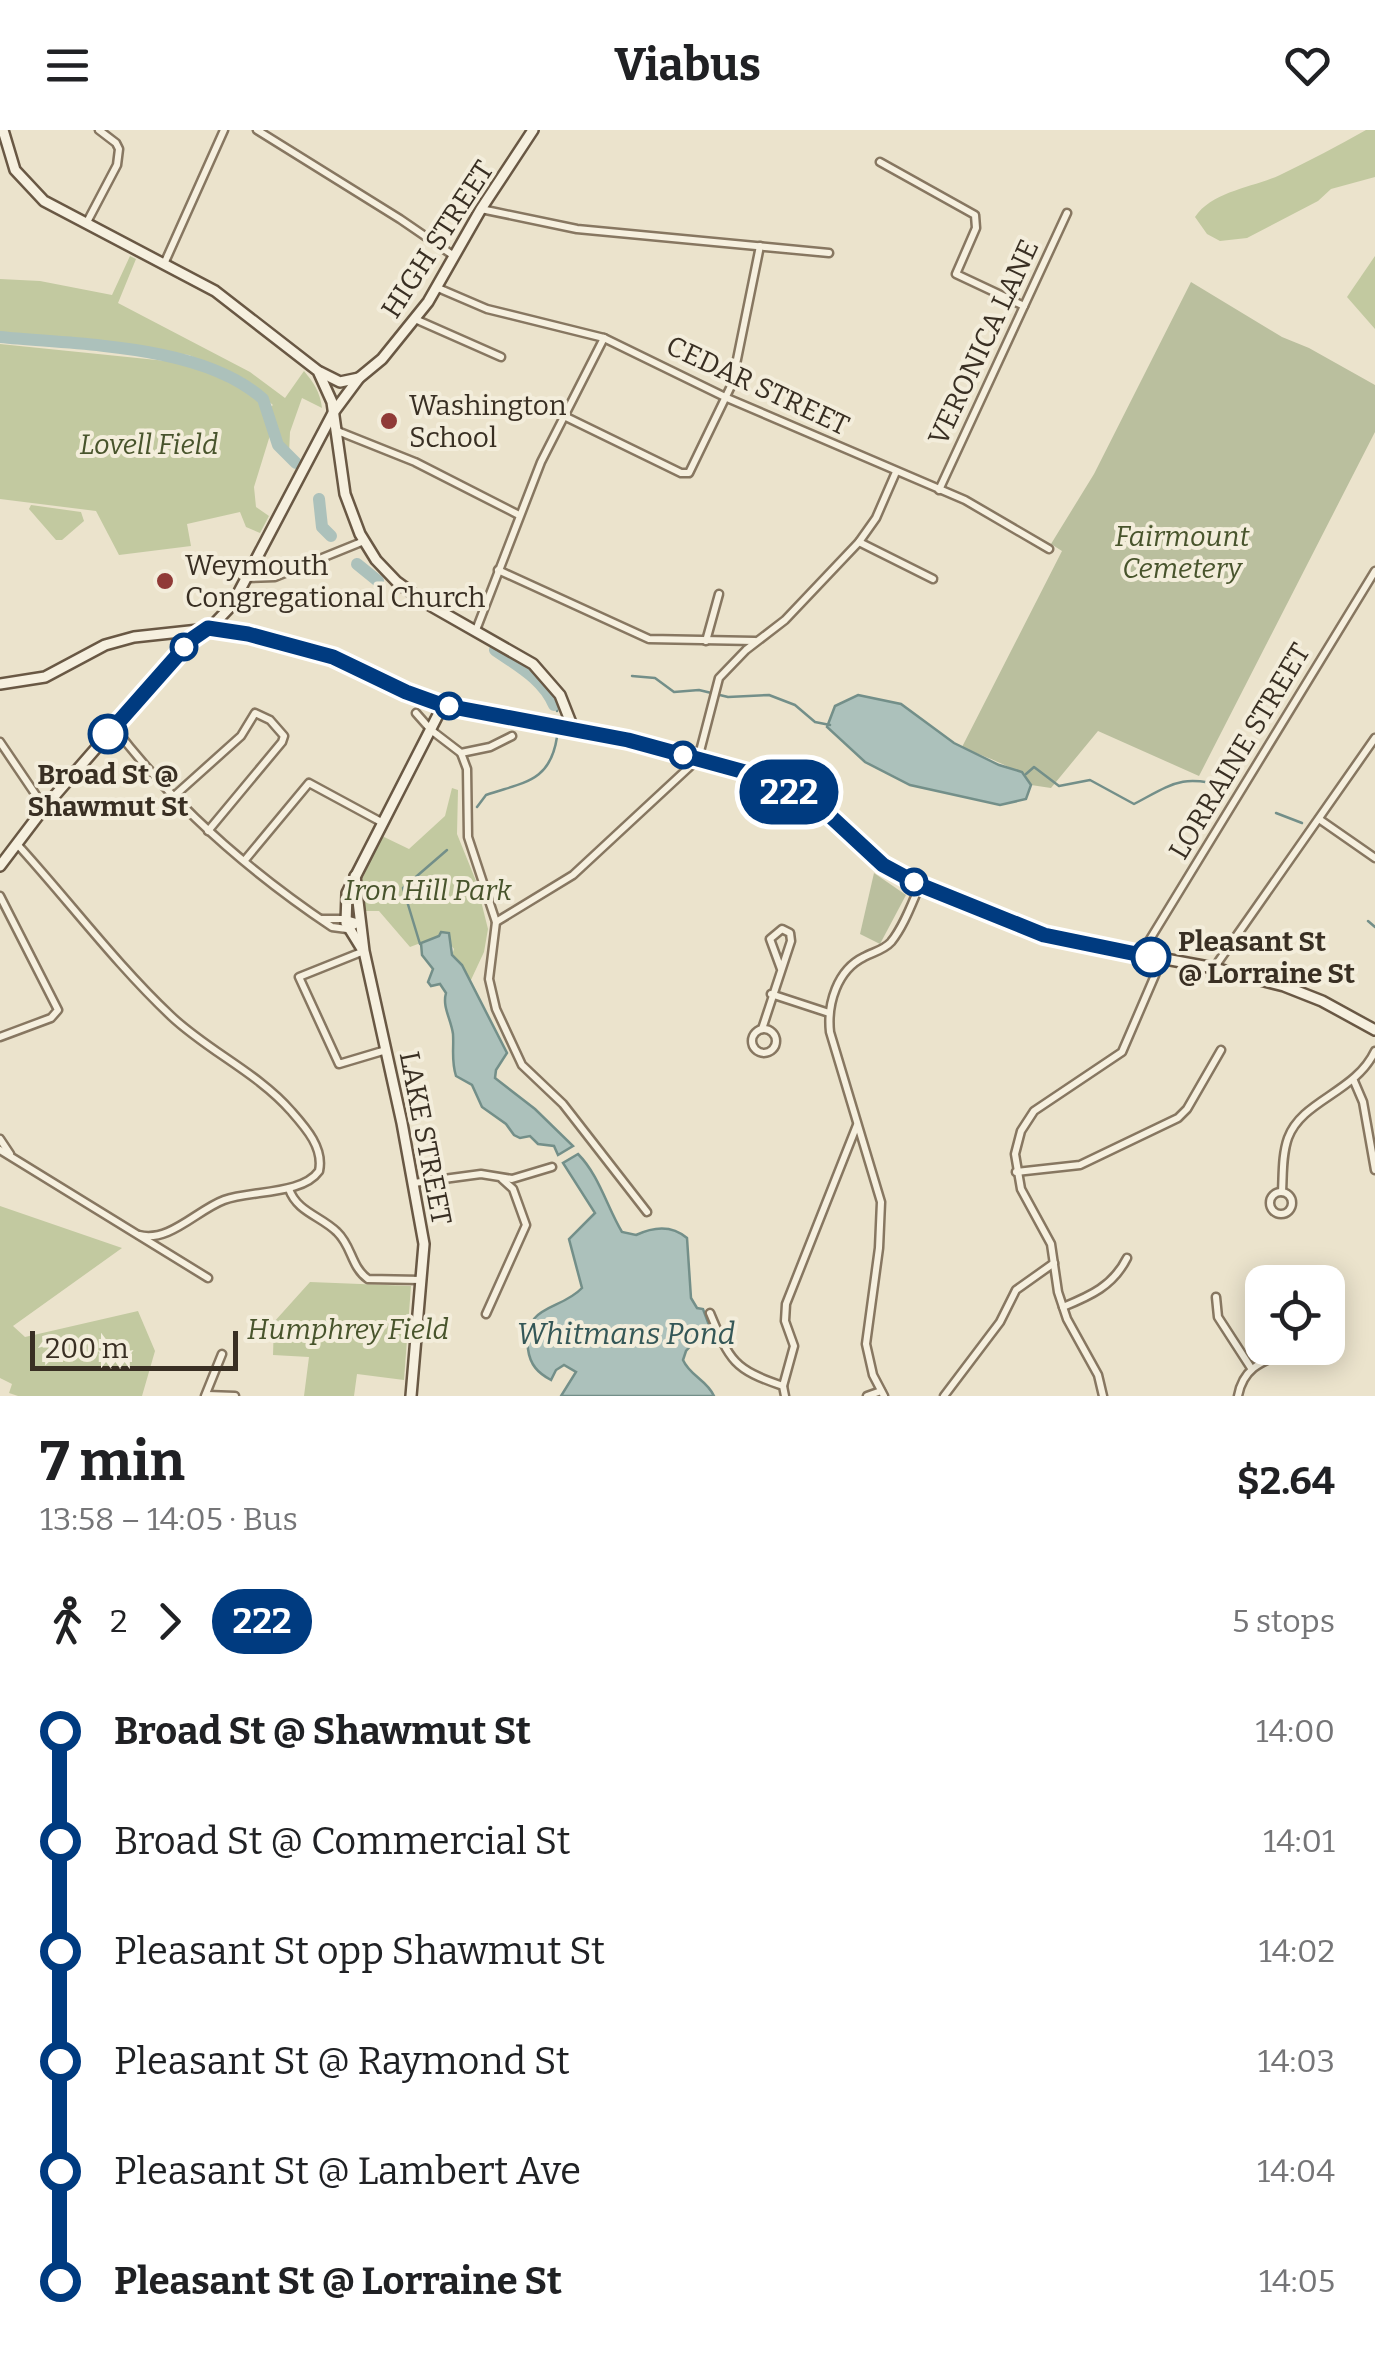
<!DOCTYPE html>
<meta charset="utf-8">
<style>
body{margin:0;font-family:Bitter,serif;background:#f6f6f6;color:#202124;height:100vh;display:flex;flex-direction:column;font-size:38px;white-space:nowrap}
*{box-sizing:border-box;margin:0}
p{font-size:32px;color:#757577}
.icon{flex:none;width:55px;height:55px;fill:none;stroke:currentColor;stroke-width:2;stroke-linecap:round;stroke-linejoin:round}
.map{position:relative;height:1266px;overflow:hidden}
.side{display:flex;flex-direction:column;background:#fff;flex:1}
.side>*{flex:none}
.badge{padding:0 20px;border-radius:32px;font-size:35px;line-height:65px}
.tools{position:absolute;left:1245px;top:1135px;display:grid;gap:20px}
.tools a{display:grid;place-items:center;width:100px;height:100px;border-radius:20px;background:#fff;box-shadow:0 5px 25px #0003;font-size:50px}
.scale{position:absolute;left:30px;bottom:25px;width:208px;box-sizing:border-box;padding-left:10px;border:5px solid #392f23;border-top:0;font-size:28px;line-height:35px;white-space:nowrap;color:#392f23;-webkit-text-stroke:8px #f3eddb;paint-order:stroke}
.map>.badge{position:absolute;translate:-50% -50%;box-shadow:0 0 0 5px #fff}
.legs{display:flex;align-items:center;gap:15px;height:110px;padding:0 40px;font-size:32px}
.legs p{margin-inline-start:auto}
.summary{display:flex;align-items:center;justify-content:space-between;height:170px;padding:0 40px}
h1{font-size:55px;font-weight:700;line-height:75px}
ul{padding:0 40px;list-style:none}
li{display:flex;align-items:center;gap:35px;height:110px;font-size:38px}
li i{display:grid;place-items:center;width:15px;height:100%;margin:0 12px;background:currentColor}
li i::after{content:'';width:25px;height:25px;margin:-12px;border:8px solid;border-radius:50%;background:#fff}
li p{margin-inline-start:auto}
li:first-child i{background:linear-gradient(#0000 50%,currentColor 0)}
li:last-child i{background:linear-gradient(currentColor 50%,#0000 0)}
header{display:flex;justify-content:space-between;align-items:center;height:130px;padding:0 40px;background:#fff;font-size:45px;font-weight:700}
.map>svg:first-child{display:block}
.green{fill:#c2c9a0}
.cemetery{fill:#babf9e}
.water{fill:#acc1bb;stroke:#738f89;stroke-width:2.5}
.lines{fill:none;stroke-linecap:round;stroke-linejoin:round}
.stream{stroke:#738f89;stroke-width:2.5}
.river{stroke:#acc1bb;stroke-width:12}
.street-casing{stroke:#877761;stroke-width:11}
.secondary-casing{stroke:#695844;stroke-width:14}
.street{stroke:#f6f0df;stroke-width:6}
.secondary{stroke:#f6f0df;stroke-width:9}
.line-1-casing{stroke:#fff;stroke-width:22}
.line-1{stroke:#003b80;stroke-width:15}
.poi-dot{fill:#903a37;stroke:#f3eddb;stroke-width:4}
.stop-1-dot{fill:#fff;stroke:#003b80;stroke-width:5}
.labels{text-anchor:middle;stroke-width:8;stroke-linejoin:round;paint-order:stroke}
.street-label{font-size:28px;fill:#392f23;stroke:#f3eddb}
.poi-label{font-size:28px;fill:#392f23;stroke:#f3eddb;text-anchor:start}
.park-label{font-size:28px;font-style:italic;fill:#48542c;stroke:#f3eddb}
.stop-label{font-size:28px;font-weight:bold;fill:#392f23;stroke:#f3eddb}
.water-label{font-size:30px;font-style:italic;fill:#345757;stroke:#f3eddb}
</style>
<header><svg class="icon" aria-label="menu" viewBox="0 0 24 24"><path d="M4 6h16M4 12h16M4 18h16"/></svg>Viabus<svg class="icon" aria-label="heart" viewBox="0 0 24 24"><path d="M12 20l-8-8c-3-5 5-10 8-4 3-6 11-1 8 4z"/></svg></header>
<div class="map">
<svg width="1375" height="1266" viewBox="0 0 1375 1266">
<rect width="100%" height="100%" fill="#ebe3cc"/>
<g class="green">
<path d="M1366,0H1375V47L1331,59L1318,71L1247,108L1220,111L1207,104L1195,87C1213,61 1252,58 1280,45C1309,31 1338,16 1366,0Z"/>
<path d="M130,126L136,129L118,173L250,242L285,268L304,241C314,253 320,262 322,278L302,268L290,302L289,324L281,316L269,278L273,275L245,252L189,225L0,203V149L40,151L112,165Z"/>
<polygon points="1375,126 1375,199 1347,167"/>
<polygon points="0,214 196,234 250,261 265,276 271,302 254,357 256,377 269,386 260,403 246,397 240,382 187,394 191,416 119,425 96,381 0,369"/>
<polygon points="31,375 81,382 84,391 62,410 56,410 29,379"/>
<polygon points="452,658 458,660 457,704 476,751 488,799 484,822 470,852 462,835 452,825 454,819 442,802 439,806 410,817 379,781 363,781 359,756 382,706 409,719 445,686"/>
<polygon points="0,1076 122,1118 13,1196 25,1207 138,1181 155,1221 142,1266 18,1266 9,1263 12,1254 0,1248"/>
<polygon points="310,1152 411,1156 404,1250 357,1244 354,1266 304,1266 309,1227 273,1225 274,1192"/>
</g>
<g class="cemetery">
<path d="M1191,152L1282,207L1309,218L1375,255V302L1199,646L1098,601L1051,658L1031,655C1020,637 983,627 962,617L1062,421L1051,414L1094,344Z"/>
<polygon points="874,743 906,765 880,814 860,804"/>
</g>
<g class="water">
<polygon points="858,565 901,574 954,613 999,635 1022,642 1031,655 1026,669 1000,675 910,655 865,632 827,597 835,576"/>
<path d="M441,802L449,803L452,825L462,835L507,923L496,940L495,948L535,979L573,1016L558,1025L554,1016L538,1014L530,1006L520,1008L514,1005L506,994L482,977L472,955L456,946C451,930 454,919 453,904C451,889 442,877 446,863L440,854L431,856L428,852L433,839L422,825L421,813L439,806Z"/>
<path d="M578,1024C599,1045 607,1077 622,1102L636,1105C653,1097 672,1095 687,1108L691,1168L697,1178L703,1179L709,1195L686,1221L683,1230C690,1246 707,1250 714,1266H561L576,1242L564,1235L556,1240L551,1250C538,1243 530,1235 528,1219C523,1173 559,1182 582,1158L569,1109L595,1083L563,1033Z"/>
</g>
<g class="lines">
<g class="stream">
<polyline points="632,546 655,548 674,562 699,560 728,567 769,565 795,575 815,592 830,595"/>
<polyline points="557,574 557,581"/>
<path d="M1026,644L1034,637L1059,656L1090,650L1134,674C1174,653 1182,644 1228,657"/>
<path d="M477,677L486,665C523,652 550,653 557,607"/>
<polyline points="1276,683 1302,693"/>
<polyline points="1368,791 1375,797"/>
<polyline points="420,814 403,758 447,720"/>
</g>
<g class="river">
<path d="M0,207C79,215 202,214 263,269L278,315L296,333"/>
<polyline points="319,369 322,397 331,406"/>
<polyline points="357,434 378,451"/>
<path d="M495,520C518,536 543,549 554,575"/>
</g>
<g class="street-casing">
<g id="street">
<polyline points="257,0 400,89 454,126"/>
<polyline points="880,32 975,85 976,98 956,144 1024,176"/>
<polyline points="481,79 577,99 829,123"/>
<polyline points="86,94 117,35 119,19 116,13 99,0"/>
<polyline points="164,134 224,0"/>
<polyline points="438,158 487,179 604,208 727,268 965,370 1049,419"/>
<polyline points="415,189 501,227"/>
<polyline points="564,286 681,343 689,343 732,254 760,116"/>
<polyline points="335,300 415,332 519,385"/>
<polyline points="939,360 1067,83"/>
<polyline points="859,412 933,449"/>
<polyline points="498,440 649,509 755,511"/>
<polyline points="247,448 275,447 364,411"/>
<polyline points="476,500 541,332 604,208"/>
<polyline points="706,511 719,464"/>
<polyline points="416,583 431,600 461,623 490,617 512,606"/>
<path d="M114,597C174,676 250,742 332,797L347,799L359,793"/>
<polyline points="0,612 44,677"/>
<polyline points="461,623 467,639 468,707 496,792 489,849 496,879 522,935 563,974 647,1082"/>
<polyline points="172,668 241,606 255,583 270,590 284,606 282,612 208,701"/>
<polyline points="1319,689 1375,728"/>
<path d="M17,714C69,771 115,833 171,886C208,921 258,943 291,981C306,998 324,1018 319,1041C302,1065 252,1060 224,1070C197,1080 169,1113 139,1105"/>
<polyline points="245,730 309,653 383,693"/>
<polyline points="0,766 58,880 51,888 0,907"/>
<polyline points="322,789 345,789 359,793"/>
<polyline points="496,792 573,745 698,629 719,548 746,520 785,490 859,412 876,388 896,342"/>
<polyline points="364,821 299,847 339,934 386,920"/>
<polyline points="1141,824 1375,441"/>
<polyline points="1214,838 1375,608"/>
<polyline points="771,864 829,883"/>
<polyline points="762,899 791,811 790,803 782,799 770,809 781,839"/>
<circle cx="764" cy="911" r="12"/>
<polyline points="1354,951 1363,972 1375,1040"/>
<polyline points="0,1009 10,1024"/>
<polyline points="0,1020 208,1148"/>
<polyline points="1016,1042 1080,1035 1178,988 1187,979 1221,920"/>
<polyline points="414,1053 481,1044 512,1049 552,1037"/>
<path d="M289,1059C297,1082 321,1086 337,1102C352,1116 351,1137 368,1149L421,1150"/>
<path d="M1282,1062C1283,1044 1282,1025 1288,1008C1302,970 1355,963 1375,921"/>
<circle cx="1281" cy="1073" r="11"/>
<polyline points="1216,1167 1218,1187 1251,1238"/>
<path d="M1063,1177C1090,1166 1113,1156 1127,1128"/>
<path d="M710,1183C730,1231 733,1239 783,1256L785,1266"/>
<polyline points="486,1184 526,1095 513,1059 502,1049"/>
<polyline points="1294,1219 1309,1223 1318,1218"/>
<polyline points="783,1256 794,1216 785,1191 786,1174 857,995"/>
<polyline points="207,1265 235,1266"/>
<polyline points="205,1266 222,1224"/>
<polyline points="867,1266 881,1261"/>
<path d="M884,1266L873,1245L866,1214L879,1118L881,1072L830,902C827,874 837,840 864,827C873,822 884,820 891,812C904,796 912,773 920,755"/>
<polyline points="944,1266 1000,1192 1016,1160 1054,1133"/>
<polyline points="1103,1266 1098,1245 1067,1189 1058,1162 1051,1114 1021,1059 1015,1024 1021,1001 1034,981 1122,922 1162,829"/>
<path d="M1238,1266C1244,1233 1269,1230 1295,1218"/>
</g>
</g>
<g class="secondary-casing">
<g id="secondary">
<polyline points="3,0 15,40 44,71 215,161 318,241 332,272 345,364 360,404 376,430 397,452 426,473 533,534 560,565 573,598"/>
<polyline points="320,242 340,252 359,248"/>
<polyline points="0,554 45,547 105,515 134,507 208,499 270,510 346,531 431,572 628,610 745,642 828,684 883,735 920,755 1063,810 1214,838 1284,856 1322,871 1375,900"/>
<polyline points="0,736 44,678 185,516 214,494 232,475 333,283 359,248 382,229 428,172 481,79 533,0"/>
<polyline points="355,746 364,821 402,993 424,1114 411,1266"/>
<polyline points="362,819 346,793 347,763 443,575"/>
</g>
</g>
<use href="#street" class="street"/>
<use href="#secondary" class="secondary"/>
</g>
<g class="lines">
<g class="line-1-casing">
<polyline id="line-1" points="108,604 192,509 208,498 248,504 333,527 406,562 442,575 628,610 745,642 828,684 883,735 920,755 1044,805 1151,827"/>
</g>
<use href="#line-1" class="line-1"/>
</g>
<g class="poi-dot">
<circle cx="389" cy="291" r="10"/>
<circle cx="165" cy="451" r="10"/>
</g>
<g class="stop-1-dot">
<circle cx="184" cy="517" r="12"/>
<circle cx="449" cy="576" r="12"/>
<circle cx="108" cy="604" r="18"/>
<circle cx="683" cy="625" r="12"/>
<circle cx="914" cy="752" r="12"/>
<circle cx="1151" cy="827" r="18"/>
</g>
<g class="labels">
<g class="street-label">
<text transform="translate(437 109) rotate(-57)" y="10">HIGH STREET</text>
<text transform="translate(983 212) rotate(-65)" y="10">VERONICA LANE</text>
<text transform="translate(758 255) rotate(25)" y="10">CEDAR STREET</text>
<text transform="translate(1239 621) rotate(-59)" y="10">LORRAINE STREET</text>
<text transform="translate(426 1008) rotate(79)" y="10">LAKE STREET</text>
</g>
<g class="poi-label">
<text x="409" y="285">Washington<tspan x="409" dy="32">School</tspan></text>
<text x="185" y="445">Weymouth<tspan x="185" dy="32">Congregational Church</tspan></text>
</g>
<g class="park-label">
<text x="149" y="324">Lovell Field</text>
<text x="1182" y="416">Fairmount<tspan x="1182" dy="32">Cemetery</tspan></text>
<text x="428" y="770">Iron Hill Park</text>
<text x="348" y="1209">Humphrey Field</text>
</g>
<g class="stop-label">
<text x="108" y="654">Broad St @<tspan x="108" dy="32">Shawmut St</tspan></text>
<text x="1178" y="821" text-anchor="start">Pleasant St<tspan x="1178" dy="32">@ Lorraine St</tspan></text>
</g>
<g class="water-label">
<text x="626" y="1214">Whitmans Pond</text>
</g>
</g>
</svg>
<div class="tools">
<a><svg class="icon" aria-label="locate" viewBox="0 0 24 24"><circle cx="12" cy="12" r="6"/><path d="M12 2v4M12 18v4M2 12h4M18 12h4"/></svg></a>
</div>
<div class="scale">200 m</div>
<b class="badge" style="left:789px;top:662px;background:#003b80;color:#fff">222</b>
</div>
<section class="side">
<div class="summary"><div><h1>7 min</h1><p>13:58 – 14:05 · Bus</p></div><b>$2.64</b></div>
<div class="legs"><svg class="icon" aria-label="walk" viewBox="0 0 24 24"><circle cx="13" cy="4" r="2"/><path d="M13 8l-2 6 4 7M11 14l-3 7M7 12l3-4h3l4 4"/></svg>2<svg class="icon" aria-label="forward" viewBox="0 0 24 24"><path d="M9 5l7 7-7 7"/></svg><b class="badge" style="background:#003b80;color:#fff">222</b><p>5 stops</p></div>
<ul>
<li><i style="color:#003b80"></i><b>Broad St @ Shawmut St</b><p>14:00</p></li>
<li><i style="color:#003b80"></i><span>Broad St @ Commercial St</span><p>14:01</p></li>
<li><i style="color:#003b80"></i><span>Pleasant St opp Shawmut St</span><p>14:02</p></li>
<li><i style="color:#003b80"></i><span>Pleasant St @ Raymond St</span><p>14:03</p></li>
<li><i style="color:#003b80"></i><span>Pleasant St @ Lambert Ave</span><p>14:04</p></li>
<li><i style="color:#003b80"></i><b>Pleasant St @ Lorraine St</b><p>14:05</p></li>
</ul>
</section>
